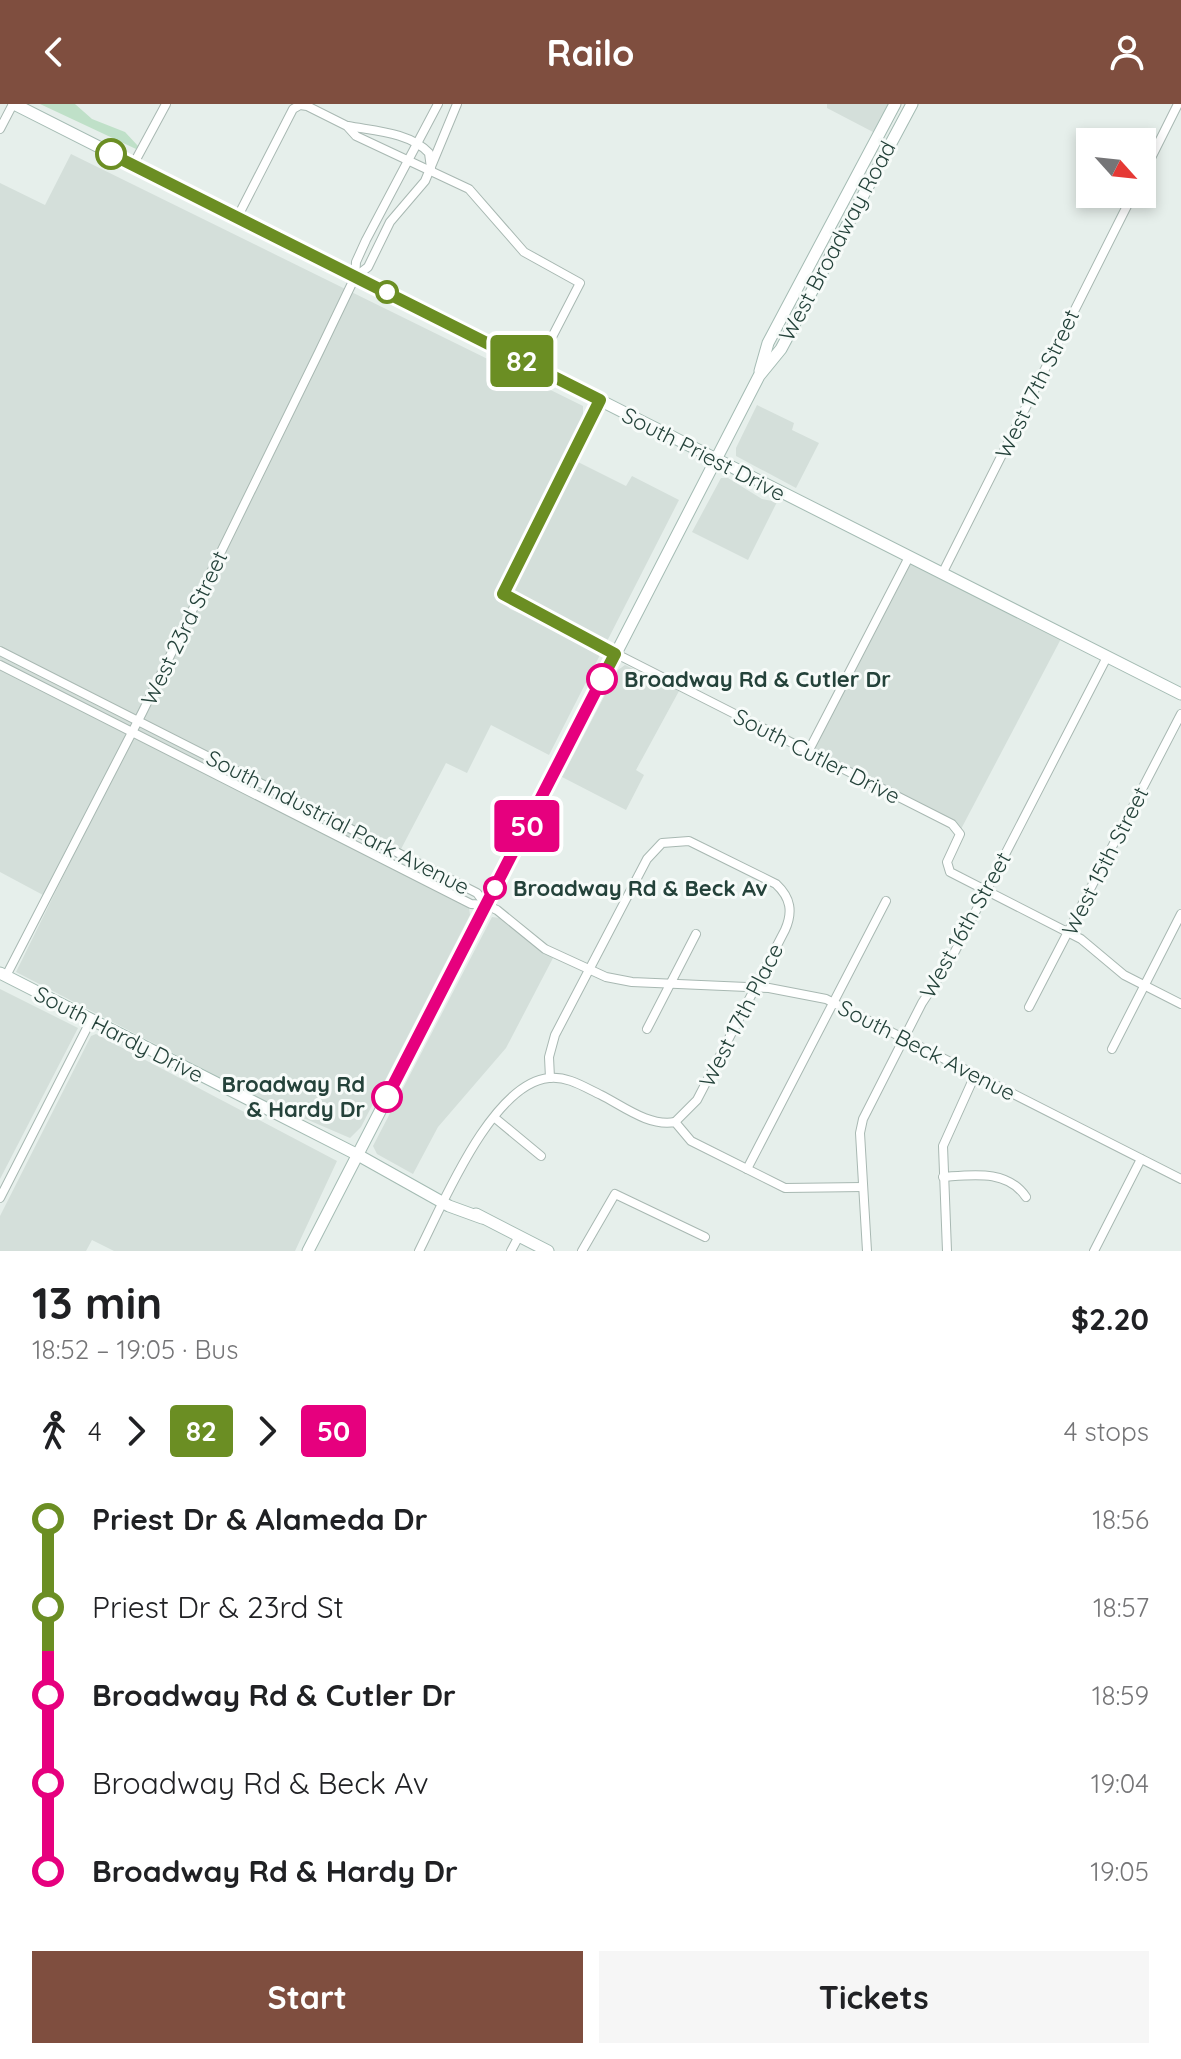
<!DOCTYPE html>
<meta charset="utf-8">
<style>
body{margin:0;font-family:Quicksand,sans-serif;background:#f6f6f6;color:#202124;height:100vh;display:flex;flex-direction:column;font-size:30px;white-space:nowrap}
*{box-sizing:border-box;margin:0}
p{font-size:26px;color:#757577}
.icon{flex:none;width:44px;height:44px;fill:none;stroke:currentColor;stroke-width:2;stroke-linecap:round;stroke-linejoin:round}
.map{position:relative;height:1147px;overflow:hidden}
.side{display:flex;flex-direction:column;background:#fff;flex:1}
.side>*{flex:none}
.badge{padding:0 16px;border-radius:6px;font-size:28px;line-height:52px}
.needle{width:52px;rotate:117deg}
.controls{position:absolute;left:1076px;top:24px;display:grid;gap:16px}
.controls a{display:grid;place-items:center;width:80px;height:80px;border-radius:0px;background:#fff;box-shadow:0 4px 12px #0003;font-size:40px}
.map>.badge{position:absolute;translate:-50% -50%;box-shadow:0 0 0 4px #fff}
.legs{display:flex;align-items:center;gap:12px;height:88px;padding:0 32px;font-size:26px}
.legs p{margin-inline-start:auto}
.headline{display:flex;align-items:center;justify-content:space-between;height:136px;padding:0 32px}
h1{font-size:44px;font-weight:700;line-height:60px}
.primary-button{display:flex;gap:16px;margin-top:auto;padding:16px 32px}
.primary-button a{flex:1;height:92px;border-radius:0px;background:#7f4e3f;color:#fff;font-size:32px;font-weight:700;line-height:92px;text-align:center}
.primary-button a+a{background:#f6f6f6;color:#202124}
ul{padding:0 32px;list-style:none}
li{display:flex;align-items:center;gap:28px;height:88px;font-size:30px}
li i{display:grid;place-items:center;width:12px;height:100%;margin:0 10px;background:currentColor}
li i::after{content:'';width:20px;height:20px;margin:-10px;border:6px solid;border-radius:50%;background:#fff}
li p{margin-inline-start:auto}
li:first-child i{background:linear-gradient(#0000 50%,currentColor 0)}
li:last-child i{background:linear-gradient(currentColor 50%,#0000 0)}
header{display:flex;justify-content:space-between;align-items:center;height:104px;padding:0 32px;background:#7f4e3f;color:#fff;font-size:36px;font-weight:700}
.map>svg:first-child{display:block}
.built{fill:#d4dfda}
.green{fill:#bfe0c8}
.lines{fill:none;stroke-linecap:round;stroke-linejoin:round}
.street-casing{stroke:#a8b8b2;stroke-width:10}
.secondary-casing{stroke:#a4bbb3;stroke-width:13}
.street{stroke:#fff;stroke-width:8}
.secondary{stroke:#fff;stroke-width:11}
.line-1-casing{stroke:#fff;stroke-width:18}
.line-2-casing{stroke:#fff;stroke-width:18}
.line-1{stroke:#6b8e23;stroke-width:12}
.line-2{stroke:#e6007e;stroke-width:12}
.stop-1-dot{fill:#fff;stroke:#6b8e23;stroke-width:4}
.stop-2-dot{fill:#fff;stroke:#e6007e;stroke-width:4}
.labels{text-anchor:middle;stroke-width:6;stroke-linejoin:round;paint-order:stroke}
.street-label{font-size:22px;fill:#24423a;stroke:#f7fbf9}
.stop-label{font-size:22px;font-weight:bold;fill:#24423a;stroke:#f7fbf9;text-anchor:start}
</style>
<header><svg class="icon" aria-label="back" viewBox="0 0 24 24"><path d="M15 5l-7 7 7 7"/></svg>Railo<svg class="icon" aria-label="person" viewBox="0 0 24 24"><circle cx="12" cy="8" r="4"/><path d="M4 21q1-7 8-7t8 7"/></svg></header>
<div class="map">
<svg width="1181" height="1147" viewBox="0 0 1181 1147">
<rect width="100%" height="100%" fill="#e6efeb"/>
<g class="built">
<polygon points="827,0 889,0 873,28 827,4"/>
<polygon points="71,50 583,302 583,315 498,483 498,491 510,505 545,520 551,509 511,488 578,358 626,382 632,372 679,396 549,651 491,621 467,669 446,659 400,747 357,726 350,741 469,803 470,811 361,1023 350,1034 271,1000 16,868 78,742 70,738 43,791 0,768 0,79 45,101"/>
<polygon points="757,301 794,319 792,326 819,339 796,384 736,352 736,344"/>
<polygon points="721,374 728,374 762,395 777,398 748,456 692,428"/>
<polygon points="909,453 1063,531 960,727 808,648"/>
<polygon points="625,561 679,587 636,666 644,671 626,706 562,673 618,566"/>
<polygon points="492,813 500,814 553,854 506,944 438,1023 413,1070 377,1050 373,1042"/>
<polygon points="0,885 78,924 0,1075"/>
<polygon points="96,930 337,1057 295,1147 114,1147 92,1136 86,1147 0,1147 0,1112 91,932"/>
</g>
<polygon class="green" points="40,0 75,0 92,15 125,28 138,42 136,45"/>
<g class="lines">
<g class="street-casing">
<g id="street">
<path d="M348,22C374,27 409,28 429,49L431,64"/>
<polyline points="0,25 13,0"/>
<polyline points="133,61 166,0"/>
<polyline points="1142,72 1178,0"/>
<polyline points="237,114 293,5 300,1 307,2 347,22 356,32 469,85 524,148 580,179 536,264"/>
<polyline points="355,173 368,163 390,118 425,77 457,0"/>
<polyline points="600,296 503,486 506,494 952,720 960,730 947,758 950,768 1081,835 1124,871 1181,900"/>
<polyline points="942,470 1133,90"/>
<polyline points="0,547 477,789 486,801"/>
<polyline points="0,561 471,800 486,801 497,806 545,845 606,873 632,878 769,884 826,895 1181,1075"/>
<polyline points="808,648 909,453"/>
<polyline points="6,872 142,609 319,248 355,173 356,158 366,136 438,0"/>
<polyline points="1029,903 1181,610"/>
<polyline points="647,925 696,830"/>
<polyline points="1112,945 1181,810"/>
<path d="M550,974L549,953L555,931L647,755L662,739L689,737L776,780C791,794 793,808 785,826L697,996L675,1018"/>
<polyline points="495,1014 541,1052"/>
<polyline points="747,1065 886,797"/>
<path d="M943,1073C972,1071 1007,1065 1026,1093"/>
<polyline points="0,1094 91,916"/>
<path d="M419,1147C442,1102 492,979 549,974C568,972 584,983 601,991C623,1002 649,1023 675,1018L691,1037L785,1084L863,1083"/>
<polyline points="511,1147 519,1132"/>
<polyline points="582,1147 615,1090 705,1133"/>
<polyline points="867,1147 860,1029 863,1015 922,899 951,855 1107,553"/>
<polyline points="947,1147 943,1042 975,971"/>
<polyline points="1094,1147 1141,1055"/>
</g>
</g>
<g class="secondary-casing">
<g id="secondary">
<polyline points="14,0 1181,590"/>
<polyline points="760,267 768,239 895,0"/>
<polyline points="0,869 358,1051 449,1102 482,1114"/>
<polyline points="476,1110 548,1147"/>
<polyline points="308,1147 759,272 781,245 912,0"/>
</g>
</g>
<use href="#street" class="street"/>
<use href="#secondary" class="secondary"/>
</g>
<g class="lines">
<g class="line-1-casing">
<polyline id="line-1" points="111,50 600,296 503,490 615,550 602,575"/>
</g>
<g class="line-2-casing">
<polyline id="line-2" points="387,993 602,575"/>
</g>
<use href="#line-1" class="line-1"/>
<use href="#line-2" class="line-2"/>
</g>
<g class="stop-1-dot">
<circle cx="111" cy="50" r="14"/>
<circle cx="387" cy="188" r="10"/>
</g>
<g class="stop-2-dot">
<circle cx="602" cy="575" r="14"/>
<circle cx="495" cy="784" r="10"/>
<circle cx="387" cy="993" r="14"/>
</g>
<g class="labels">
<g class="street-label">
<text transform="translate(837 137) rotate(-62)" y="8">West Broadway Road</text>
<text transform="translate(1037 280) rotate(-64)" y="8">West 17th Street</text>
<text transform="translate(704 350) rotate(27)" y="8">South Priest Drive</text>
<text transform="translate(184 524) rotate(-64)" y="8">West 23rd Street</text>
<text transform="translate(817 652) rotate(27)" y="8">South Cutler Drive</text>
<text transform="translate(338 718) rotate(27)" y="8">South Industrial Park Avenue</text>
<text transform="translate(1105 757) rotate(-63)" y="8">West 15th Street</text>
<text transform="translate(965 821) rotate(-61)" y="8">West 16th Street</text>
<text transform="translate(741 911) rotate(-63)" y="8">West 17th Place</text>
<text transform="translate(119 930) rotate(27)" y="8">South Hardy Drive</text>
<text transform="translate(927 946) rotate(27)" y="8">South Beck Avenue</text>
</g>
<g class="stop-label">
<text x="624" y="583">Broadway Rd &amp; Cutler Dr</text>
<text x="513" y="792">Broadway Rd &amp; Beck Av</text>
<text x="365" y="988" text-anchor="end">Broadway Rd<tspan x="365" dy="25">&amp; Hardy Dr</tspan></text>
</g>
</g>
</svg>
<div class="controls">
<a><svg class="needle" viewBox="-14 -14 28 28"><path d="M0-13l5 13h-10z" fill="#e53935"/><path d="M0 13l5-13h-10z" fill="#757577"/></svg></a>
</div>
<b class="badge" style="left:522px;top:257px;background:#6b8e23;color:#fff">82</b>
<b class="badge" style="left:527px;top:722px;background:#e6007e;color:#fff">50</b>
</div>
<section class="side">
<div class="headline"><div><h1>13 min</h1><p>18:52 – 19:05 · Bus</p></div><b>$2.20</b></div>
<div class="legs"><svg class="icon" aria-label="walk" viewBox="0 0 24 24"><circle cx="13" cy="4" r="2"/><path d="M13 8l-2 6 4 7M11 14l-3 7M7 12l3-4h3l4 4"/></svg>4<svg class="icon" aria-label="forward" viewBox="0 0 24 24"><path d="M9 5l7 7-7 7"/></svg><b class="badge" style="background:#6b8e23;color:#fff">82</b><svg class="icon" aria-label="forward" viewBox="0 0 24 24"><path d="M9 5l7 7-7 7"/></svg><b class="badge" style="background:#e6007e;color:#fff">50</b><p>4 stops</p></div>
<ul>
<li><i style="color:#6b8e23"></i><b>Priest Dr &amp; Alameda Dr</b><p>18:56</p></li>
<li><i style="color:#6b8e23"></i><span>Priest Dr &amp; 23rd St</span><p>18:57</p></li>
<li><i style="color:#e6007e"></i><b>Broadway Rd &amp; Cutler Dr</b><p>18:59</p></li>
<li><i style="color:#e6007e"></i><span>Broadway Rd &amp; Beck Av</span><p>19:04</p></li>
<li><i style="color:#e6007e"></i><b>Broadway Rd &amp; Hardy Dr</b><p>19:05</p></li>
</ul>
<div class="primary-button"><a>Start</a><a>Tickets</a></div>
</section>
